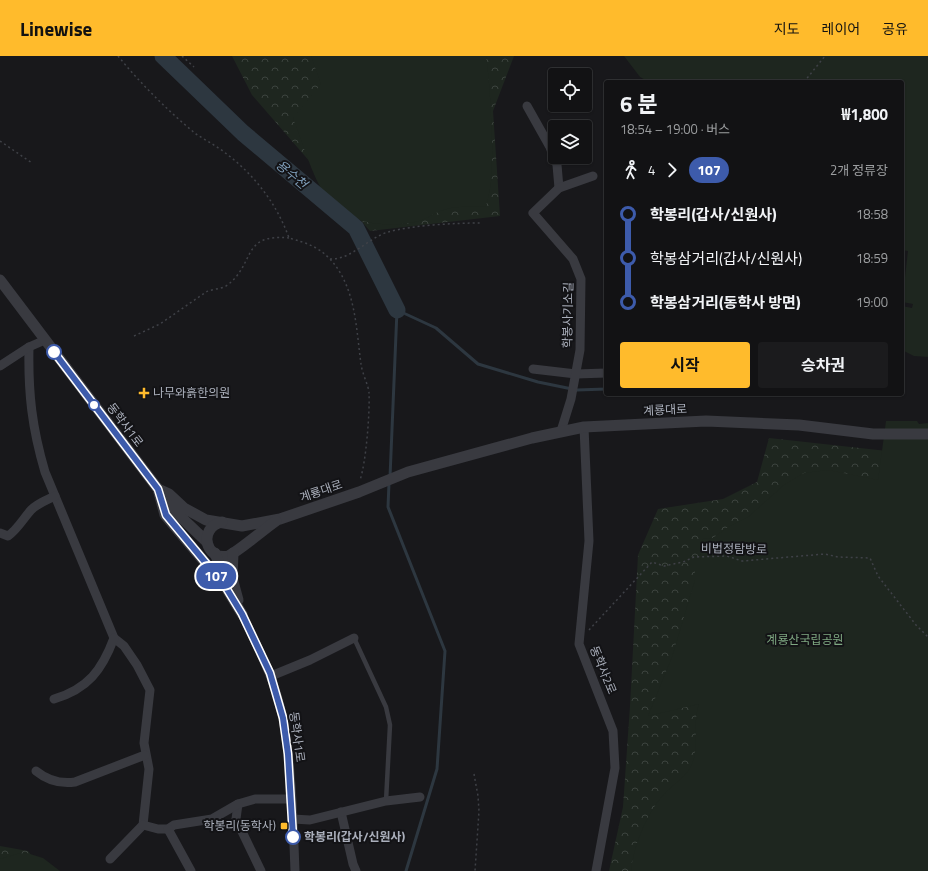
<!DOCTYPE html>
<html lang="ko">
<meta charset="utf-8">
<style>
body{margin:0;font-family:"Titillium Web","Noto Sans KR",sans-serif;background:#1b1b1d;color:#f1f3f6;height:100vh;display:flex;flex-direction:column;font-size:15px;white-space:nowrap}
*{box-sizing:border-box;margin:0}
p{font-size:13px;color:#9c9ea0}
.icon{flex:none;width:22px;height:22px;fill:none;stroke:currentColor;stroke-width:2;stroke-linecap:round;stroke-linejoin:round}
.map{position:relative;flex:1;overflow:hidden}
.sheet{position:absolute;left:604px;top:24px;width:300px;height:316px;display:flex;flex-direction:column;background:#121214;border-radius:4px;box-shadow:0 1px 3px #0004,0 0 0 1px #313234}
.sheet>*{flex:none}
.badge{padding:0 8px;border-radius:13px;font-size:14px;line-height:26px}
.controls{position:absolute;left:548px;top:12px;display:grid;gap:8px}
.controls a{display:grid;place-items:center;width:44px;height:44px;border-radius:4px;background:#121214;box-shadow:0 1px 3px #0004,0 0 0 1px #313234;font-size:20px}
.map>.badge{position:absolute;translate:-50% -50%;box-shadow:0 0 0 2px #fff}
.legs{display:flex;align-items:center;gap:6px;height:44px;padding:0 16px;font-size:13px}
.legs p{margin-inline-start:auto}
.headline{display:flex;align-items:center;justify-content:space-between;height:68px;padding:0 16px}
h1{font-size:22px;font-weight:700;line-height:30px}
.action{display:flex;gap:8px;margin-top:auto;padding:8px 16px}
.action a{flex:1;height:46px;border-radius:4px;background:#ffbb2c;color:#111;font-size:16px;font-weight:700;line-height:46px;text-align:center}
.action a+a{background:#1b1b1d;color:#f1f3f6}
ul{padding:0 16px;list-style:none}
li{display:flex;align-items:center;gap:14px;height:44px;font-size:15px}
li i{display:grid;place-items:center;width:6px;height:100%;margin:0 5px;background:currentColor}
li i::after{content:'';width:10px;height:10px;margin:-5px;border:3px solid;border-radius:50%;background:#121214}
li p{margin-inline-start:auto}
li:first-child i{background:linear-gradient(#0000 50%,currentColor 0)}
li:last-child i{background:linear-gradient(currentColor 50%,#0000 0)}
header{display:flex;align-items:center;gap:24px;box-sizing:border-box;height:56px;padding:0 20px;background:#ffbb2c;color:#111}
header strong{font-size:19px}
nav{display:flex;gap:22px;margin-inline-start:auto;font-size:14px}
.map>svg:first-child{display:block}
.forest{fill:url(#forest-crowns)}
.park{fill:#1e261f}
.lines{fill:none;stroke-linecap:round;stroke-linejoin:round}
.stream{stroke:#2d3740;stroke-width:3}
.river{stroke:#2d3740;stroke-width:17}
.path{stroke:#3f4147;stroke-width:1.5;stroke-dasharray:2 3;stroke-linecap:butt}
.service{stroke:#393a40;stroke-width:4.5}
.minor{stroke:#393a40;stroke-width:9}
.tertiary{stroke:#393a40;stroke-width:11}
.line-1-casing{stroke:#fff;stroke-width:9}
.line-1{stroke:#3d5bab;stroke-width:6}
.stop-1-dot{fill:#fff;stroke:#3d5bab;stroke-width:2}
.poi-dot{fill:#ffbb2c;stroke:#131316;stroke-width:1.5}
.labels{text-anchor:middle;stroke-width:4;stroke-linejoin:round;paint-order:stroke}
.street-label{font-size:12px;fill:#aaafbb;stroke:#131316}
.poi-label{font-size:12px;fill:#aaafbb;stroke:#131316;text-anchor:start}
.park-label{font-size:12px;fill:#7fa882;stroke:#131316}
.stop-label{font-size:12px;font-weight:bold;fill:#aaafbb;stroke:#131316;text-anchor:start}
.water-label{font-size:13px;font-style:italic;fill:#7e9db9;stroke:#131316}
</style>
<header>
<strong>Linewise</strong>
<nav><a>지도</a><a>레이어</a><a>공유</a></nav>
</header>
<div class="map">
<svg width="928" height="815" viewBox="0 0 928 815">
<defs>
<pattern id="forest-crowns" width="20" height="18" patternUnits="userSpaceOnUse"><rect width="20" height="18" fill="#1e261f"/><path d="M2 6a3 3 0 1 1 6 0M12 15a3 3 0 1 1 6 0" fill="none" stroke="#3c433e"/></pattern>
</defs>
<rect width="100%" height="100%" fill="#18181b"/>
<g class="forest">
<polygon points="232,0 514,0 493,55 500,160 370,175 252,39"/>
<polygon points="769,382 887,395 928,815 609,815 623,751 630,650 638,499 658,453 723,443 757,426"/>
<polygon points="0,790 28,795 44,815 0,815"/>
</g>
<g class="park">
<path d="M311,0H486C490,29 491,57 492,86C492,108 493,128 486,150C473,152 460,149 447,153C437,155 428,162 419,165C390,173 343,168 326,141C311,118 303,87 293,62L321,28Z"/>
<polygon points="624,0 928,0 928,301 914,300 902,294 902,250 912,252 913,248 902,246 908,195 902,194 902,26 649,26 640,21"/>
<path d="M886,365H917L919,368L928,367V815H631C634,788 648,754 667,735C676,726 687,720 692,708C700,688 692,667 699,648L648,660L672,601L695,524V504H700L703,483L713,482L728,471L748,461L784,429L804,417L828,414L878,424Z"/>
<polygon points="27,797 43,802 60,815 0,815 0,803 17,798"/>
</g>
<g class="lines">
<g class="stream">
<polyline points="390,421 397,254 436,272 478,308 538,326 577,334 606,333"/>
<polyline points="389,427 388,451 445,595 437,713 406,815"/>
</g>
<polyline class="river" points="163,0 243,77 356,172 397,254"/>
<g class="path">
<path d="M118,0C141,28 168,55 196,78C205,84 215,89 224,96C254,118 277,148 289,182C306,187 317,190 329,202C356,230 356,272 361,308C362,317 369,331 369,337C370,356 366,407 360,424"/>
<polyline points="182,0 194,11"/>
<polyline points="804,26 825,0"/>
<polyline points="0,85 32,107"/>
<path d="M330,203C351,204 368,182 388,176C414,169 455,167 481,167"/>
<path d="M134,280L160,268L206,236C212,233 221,233 226,230C256,209 240,177 289,182"/>
<polyline points="589,574 652,506 664,510 683,506 694,501 727,500 742,505 825,498 838,501 870,502 878,520 916,569 928,581"/>
<polyline points="474,718 478,740 479,755 475,815"/>
</g>
<polyline class="service" points="354,582 386,651 390,669 386,745"/>
<g class="minor">
<polyline points="527,50 550,91 557,109 559,132"/>
<path d="M29,291C28,337 32,372 45,416L114,582L124,590L137,609L150,634L144,687L149,713L143,769L110,803"/>
<polyline points="0,310 29,291 45,284"/>
<polyline points="533,313 576,318 606,317"/>
<polyline points="584,371 589,485 579,588 613,675 615,712 596,815"/>
<polyline points="561,375 571,343 580,294 581,223 573,203 533,157 559,132 593,120"/>
<path d="M0,477L8,480C17,474 23,463 31,454C38,447 47,444 55,440"/>
<path d="M242,558C258,592 276,626 283,663C292,712 293,765 295,815"/>
<polyline points="271,620 310,604 354,582"/>
<path d="M54,643C88,633 102,614 114,582"/>
<path d="M36,715C47,724 61,728 75,726L145,699"/>
<polyline points="238,748 236,763 261,815"/>
<polyline points="341,756 353,808 356,815"/>
<polyline points="293,763 310,764 386,745 420,741"/>
<polyline points="143,769 158,773 168,773 174,769 212,763 238,748 255,743 291,743"/>
<polyline points="168,773 191,815"/>
</g>
<g class="tertiary">
<polyline points="0,224 158,433 165,459 225,530 242,558"/>
<polyline points="158,433 169,438 184,452 206,464 242,470 280,463 359,436 408,416 532,382 584,371 706,365 799,369 873,378 928,378"/>
<polyline points="163,444 207,486"/>
<path d="M222,466C197,472 206,505 228,500C235,498 267,471 276,465"/>
<polyline points="215,497 221,513 224,529"/>
<polyline points="233,497 232,522 238,544"/>
</g>
</g>
<g class="lines">
<g class="line-1-casing">
<polyline id="line-1" points="54,296 158,433 166,459 225,530 242,558 270,617 283,662 288,698 293,781"/>
</g>
<use href="#line-1" class="line-1"/>
</g>
<g class="stop-1-dot">
<circle cx="54" cy="296" r="7"/>
<circle cx="94" cy="349" r="5"/>
<circle cx="293" cy="781" r="7"/>
</g>
<g class="poi-dot">
<path d="M142 331h4v4h4v4h-4v4h-4v-4h-4v-4h4z"/>
<rect x="280" y="766" width="8" height="8" rx="2"/>
</g>
<g class="labels">
<g class="street-label">
<text transform="translate(568 259) rotate(-89)" y="4">학봉사기소길</text>
<text transform="translate(665 354) rotate(-3)" y="4">계룡대로</text>
<text transform="translate(125 369) rotate(53)" y="4">동학사1로</text>
<text transform="translate(321 435) rotate(-19)" y="4">계룡대로</text>
<text transform="translate(734 493) rotate(1)" y="4">비법정탐방로</text>
<text transform="translate(603 614) rotate(68)" y="4">동학사2로</text>
<text transform="translate(297 681) rotate(82)" y="4">동학사1로</text>
</g>
<g class="poi-label">
<text x="153" y="341">나무와흙한의원</text>
<text x="276" y="774" text-anchor="end">학봉리(동학사)</text>
</g>
<g class="park-label">
<text x="805" y="588">계룡산국립공원</text>
</g>
<g class="stop-label">
<text x="304" y="785">학봉리(갑사/신원사)</text>
</g>
<g class="water-label">
<text transform="translate(292 118) rotate(40)" y="5">용수천</text>
</g>
</g>
</svg>
<div class="controls">
<a><svg class="icon" aria-label="locate" viewBox="0 0 24 24"><circle cx="12" cy="12" r="6"/><path d="M12 2v4M12 18v4M2 12h4M18 12h4"/></svg></a>
<a><svg class="icon" aria-label="layers" viewBox="0 0 24 24"><path d="M12 4l9 5-9 5-9-5zM3 14l9 5 9-5"/></svg></a>
</div>
<b class="badge" style="left:216px;top:520px;background:#3d5bab;color:#fff">107</b>
<section class="sheet">
<div class="headline"><div><h1>6 분</h1><p>18:54 – 19:00 · 버스</p></div><b>₩1,800</b></div>
<div class="legs"><svg class="icon" aria-label="walk" viewBox="0 0 24 24"><circle cx="13" cy="4" r="2"/><path d="M13 8l-2 6 4 7M11 14l-3 7M7 12l3-4h3l4 4"/></svg>4<svg class="icon" aria-label="forward" viewBox="0 0 24 24"><path d="M9 5l7 7-7 7"/></svg><b class="badge" style="background:#3d5bab;color:#fff">107</b><p>2개 정류장</p></div>
<ul>
<li><i style="color:#3d5bab"></i><b>학봉리(갑사/신원사)</b><p>18:58</p></li>
<li><i style="color:#3d5bab"></i><span>학봉삼거리(갑사/신원사)</span><p>18:59</p></li>
<li><i style="color:#3d5bab"></i><b>학봉삼거리(동학사 방면)</b><p>19:00</p></li>
</ul>
<div class="action"><a>시작</a><a>승차권</a></div>
</section>
</div>
